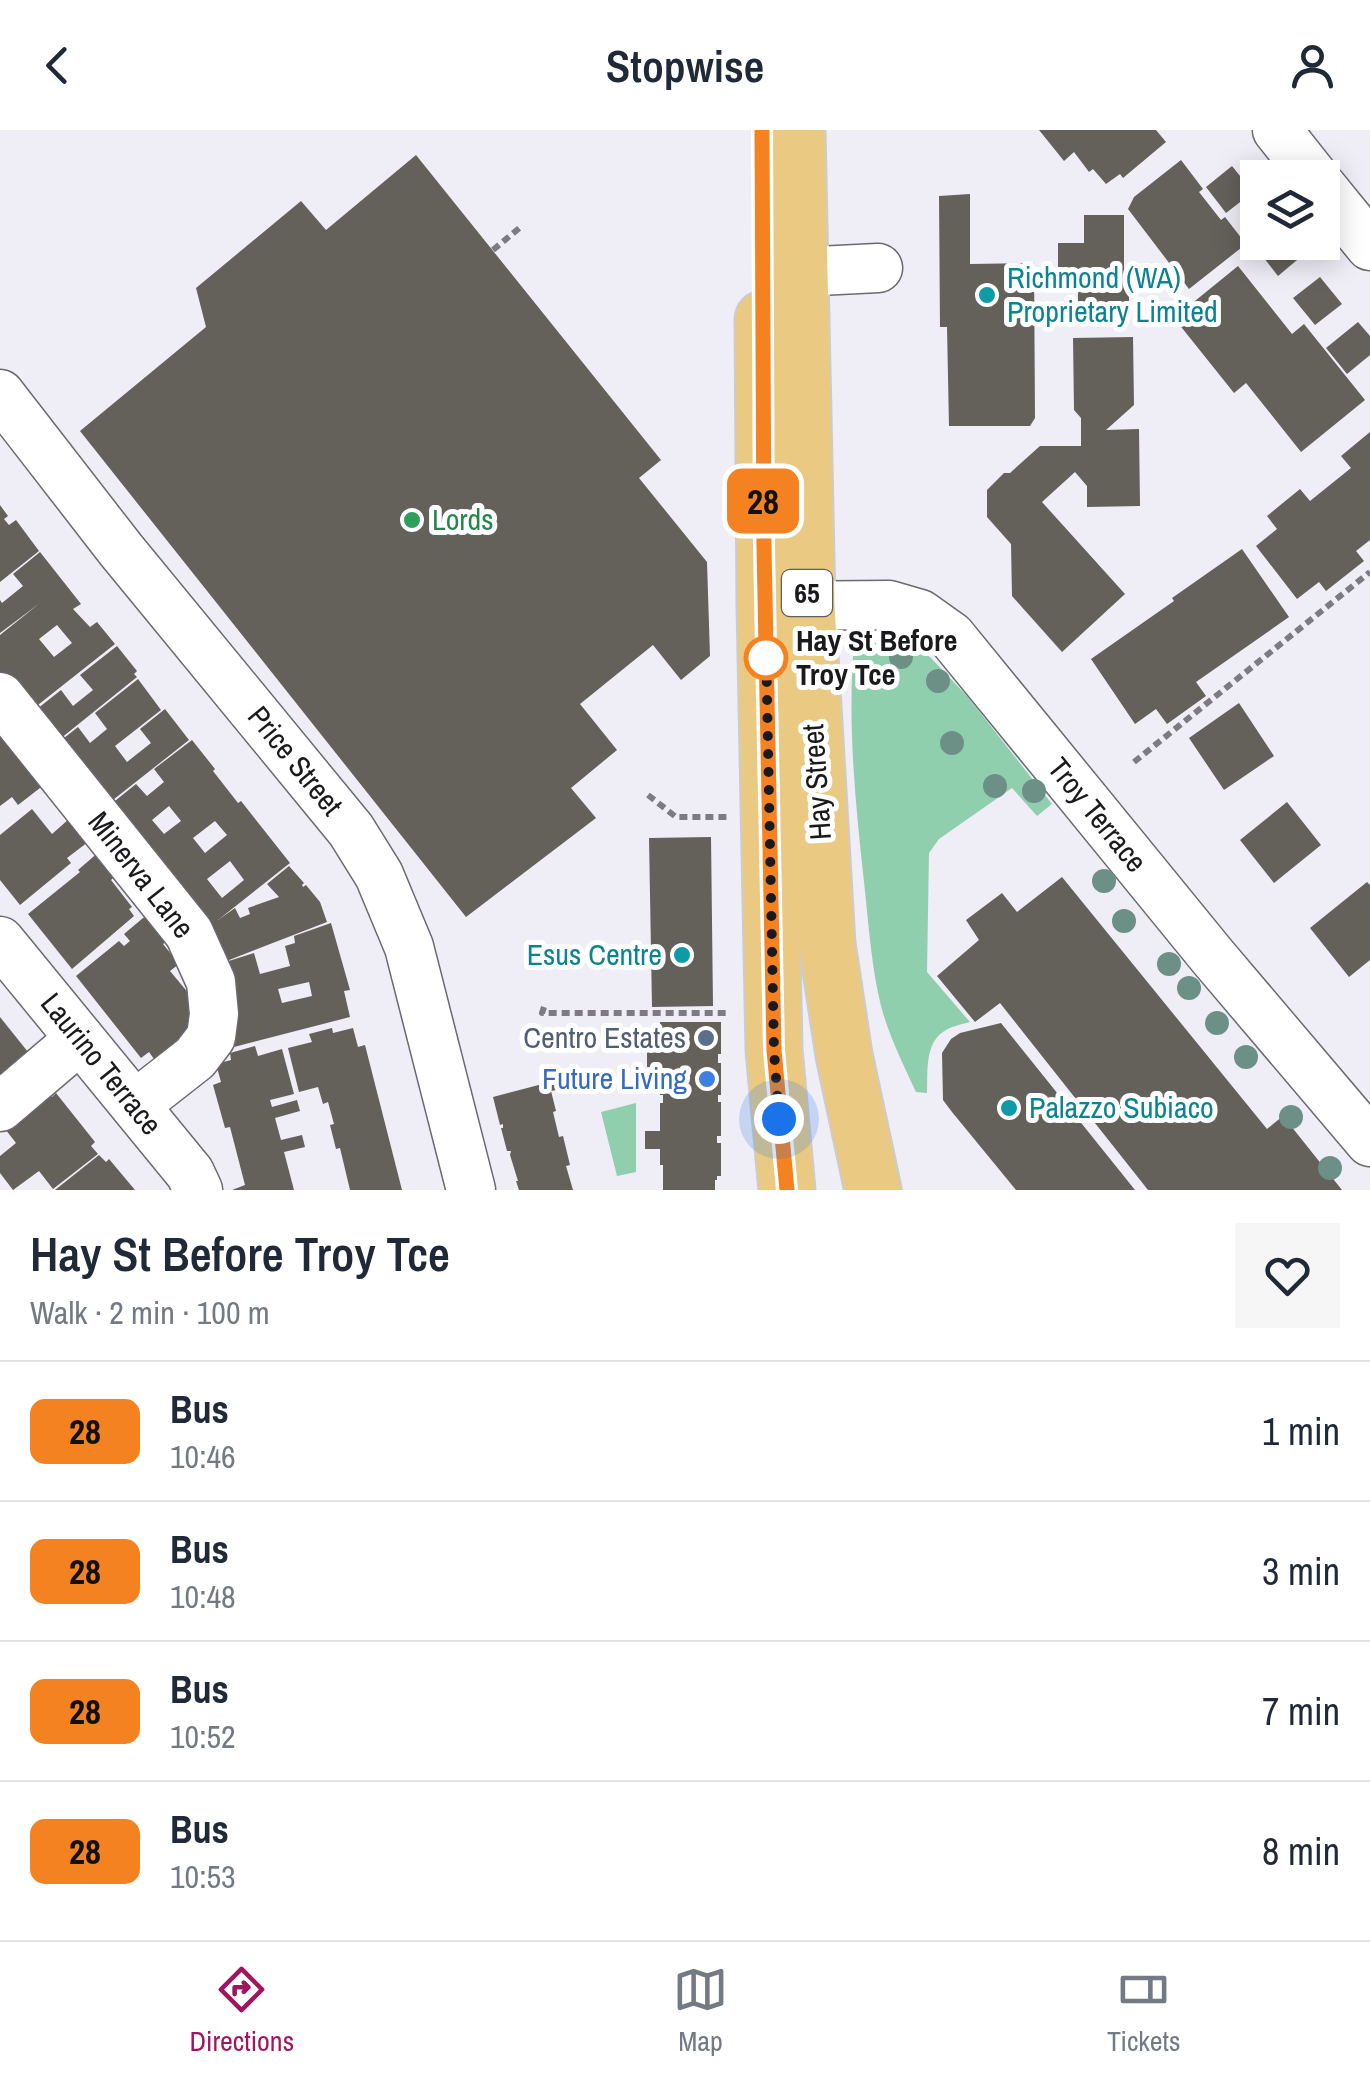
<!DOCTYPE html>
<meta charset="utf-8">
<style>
body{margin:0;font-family:"Archivo Narrow",sans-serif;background:#f6f6f7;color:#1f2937;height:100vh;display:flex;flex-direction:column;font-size:38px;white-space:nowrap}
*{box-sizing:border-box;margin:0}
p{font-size:32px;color:#747a83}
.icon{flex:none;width:55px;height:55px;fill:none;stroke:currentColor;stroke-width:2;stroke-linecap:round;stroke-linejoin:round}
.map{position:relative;height:1060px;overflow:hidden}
.details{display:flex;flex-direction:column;background:#fff;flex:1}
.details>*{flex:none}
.badge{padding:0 20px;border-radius:15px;font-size:35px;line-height:65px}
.controls{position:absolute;left:1240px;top:30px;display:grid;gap:20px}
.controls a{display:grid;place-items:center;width:100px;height:100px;border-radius:0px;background:#fff;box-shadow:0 5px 25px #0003;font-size:50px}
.you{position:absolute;width:50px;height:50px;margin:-25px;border:8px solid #fff;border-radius:50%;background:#1a73e8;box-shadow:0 0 0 15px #1a73e833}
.map>.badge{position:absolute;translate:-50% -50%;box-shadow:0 0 0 5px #fff}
.round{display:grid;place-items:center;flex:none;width:105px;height:105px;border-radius:0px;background:#f6f6f7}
.headline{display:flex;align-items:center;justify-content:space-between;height:170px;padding:0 30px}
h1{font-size:48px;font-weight:600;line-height:75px}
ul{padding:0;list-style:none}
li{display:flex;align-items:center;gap:30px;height:140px;padding:0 30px;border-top:2px solid #e0e1e3}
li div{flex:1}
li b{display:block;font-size:38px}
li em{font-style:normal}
li .badge{min-width:110px;font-weight:700;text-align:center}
header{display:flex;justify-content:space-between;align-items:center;height:130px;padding:0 30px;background:#fff;font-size:45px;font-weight:600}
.tabs{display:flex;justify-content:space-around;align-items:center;height:140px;border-top:2px solid #e0e1e3;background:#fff;font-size:28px;color:#747a83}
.tabs a{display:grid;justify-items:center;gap:5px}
.tabs .current{color:#a0155f}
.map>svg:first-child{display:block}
.green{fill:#90cfae}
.building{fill:#64605a;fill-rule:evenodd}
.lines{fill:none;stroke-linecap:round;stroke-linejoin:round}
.minor-casing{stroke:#6b6970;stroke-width:51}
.major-casing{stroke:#cdcccd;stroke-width:59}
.path{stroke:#7d7b81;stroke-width:6;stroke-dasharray:8 5;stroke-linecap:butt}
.minor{stroke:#fff;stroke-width:48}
.major{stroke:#eaca82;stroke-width:55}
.tree{fill:#6c8f86}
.line-casing{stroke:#fff;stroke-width:22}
.line{stroke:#f58220;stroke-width:15}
.walk{stroke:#1a191c;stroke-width:10;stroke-dasharray:0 18}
.culture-dot{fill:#0f9aa8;stroke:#fff;stroke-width:4}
.leisure-dot{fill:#2e9e5b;stroke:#fff;stroke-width:4}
.stop-dot{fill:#fff;stroke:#f58220;stroke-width:5}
.service-dot{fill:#5c6f8a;stroke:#fff;stroke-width:4}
.shop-dot{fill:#3f7fe0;stroke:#fff;stroke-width:4}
.labels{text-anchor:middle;stroke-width:10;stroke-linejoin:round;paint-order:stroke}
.shield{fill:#fff;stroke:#5f5e60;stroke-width:2.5}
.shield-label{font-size:28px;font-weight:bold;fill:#1a191c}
.culture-label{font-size:30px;fill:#0d838f;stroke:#fff;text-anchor:start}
.leisure-label{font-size:30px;fill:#27864d;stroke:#fff;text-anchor:start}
.stop-label{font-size:30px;font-weight:bold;fill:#1a191c;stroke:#fff;text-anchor:start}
.street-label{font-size:30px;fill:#1a191c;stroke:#fff}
.service-label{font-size:30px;fill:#4e5e75;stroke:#fff;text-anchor:end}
.shop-label{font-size:30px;fill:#366cbe;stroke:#fff;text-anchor:end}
</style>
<header><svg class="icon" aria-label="back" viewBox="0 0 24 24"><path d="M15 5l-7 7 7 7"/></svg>Stopwise<svg class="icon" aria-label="person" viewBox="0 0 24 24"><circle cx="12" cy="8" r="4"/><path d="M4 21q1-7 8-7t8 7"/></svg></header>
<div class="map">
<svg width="1370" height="1060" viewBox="0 0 1370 1060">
<rect width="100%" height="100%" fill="#efedf6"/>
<g class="green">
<path d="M858,513H905L918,518L931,528L967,566L1052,674L1037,686L1012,658L939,709L929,723L927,842L970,892C963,894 953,896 946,900C924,912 928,942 927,963L916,962C903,934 889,906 881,876C872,839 869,800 865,761C856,680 847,596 854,514Z"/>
<polygon points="636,973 636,1042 617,1046 601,982"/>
</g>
<g class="building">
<polygon points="1039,0 1156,0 1166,12 1123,48 1120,44 1106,54 1093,39 1089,42 1074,22 1064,31"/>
<polygon points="416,25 661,330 639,348 707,432 710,526 681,550 653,515 580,574 617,620 571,658 596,688 466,787 80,301 206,197 196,158 301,71 326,100"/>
<polygon points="1181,30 1203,59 1199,62 1221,90 1225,87 1246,114 1189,159 1128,79 1134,67"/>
<polygon points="1232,36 1253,62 1226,83 1206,57"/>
<polygon points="970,64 970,134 1034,133 1035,288 1030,296 949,296 947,197 940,197 939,66"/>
<polygon points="1084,85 1124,85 1124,148 1129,148 1129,183 1110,183 1110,192 1078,192 1078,161 1058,161 1058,113 1084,113"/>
<polygon points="1265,112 1293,112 1303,125 1278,146 1257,119"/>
<polygon points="1238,136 1292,204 1304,194 1365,270 1301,322 1246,253 1234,263 1174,188"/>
<polygon points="1320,147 1342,174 1315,195 1293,168"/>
<polygon points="1358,192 1370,206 1370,225 1347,244 1326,218"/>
<polygon points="1133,207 1134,275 1106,300 1139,299 1140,376 1087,377 1087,356 1075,342 1042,372 1125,464 1062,522 1012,466 1011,414 987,387 987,360 1004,343 1010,343 1040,316 1081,316 1081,288 1074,280 1073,208"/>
<polygon points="1370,302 1370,410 1356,421 1364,431 1326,461 1319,452 1297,469 1256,416 1277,399 1267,386 1300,359 1310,371 1351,338 1341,326"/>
<polygon points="0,375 8,386 4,389 9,395 16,390 39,421 0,452"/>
<polygon points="1242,419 1289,487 1196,552 1206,566 1167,594 1156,579 1135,594 1091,529 1174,471 1172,468"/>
<path d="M40,422L81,474L73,479L90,497L97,492L115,514L29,582L0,546V505L40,473L0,503V470L2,473L23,456L13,444ZM57,495L72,513L54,527L39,509Z"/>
<polygon points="117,516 137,541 134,544 137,547 55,613 32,583 61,560 73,576 93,560 80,545"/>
<polygon points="138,549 161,580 115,616 127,632 151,613 140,599 165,579 189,610 104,677 54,616 78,597 90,613 107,599 95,583"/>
<polygon points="1239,573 1274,626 1224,660 1189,608"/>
<polygon points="0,600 49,651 18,675 12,667 0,676"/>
<path d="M192,610L215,639L213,641L238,673L241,671L290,733L218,790L235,778L240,788L250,784L248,778L279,767L267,754L289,736L304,753L302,755L303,757L306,755L320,772L327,792L224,832L105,679L136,654L147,666L164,652L154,639ZM169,676L181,691L164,704L152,690ZM215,691L227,705L205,723L193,708ZM230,731L244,750L222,768L207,749Z"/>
<polygon points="1287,672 1321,715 1274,753 1240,710"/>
<polygon points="32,679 52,704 69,689 88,712 67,728 71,733 20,775 0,750 0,705"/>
<polygon points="711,707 713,876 652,877 649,708"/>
<polygon points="100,721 118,744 111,750 132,777 129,779 134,786 72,839 28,784 80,742 78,740"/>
<polygon points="1062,747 1267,999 1283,986 1342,1060 1148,1060 1000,873 975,892 937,846 979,810 966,790 1002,763 1017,782"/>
<polygon points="1367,752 1370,755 1370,830 1349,847 1310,798"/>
<polygon points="149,783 170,809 163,814 179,834 170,841 190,865 196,885 189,890 195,896 175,912 180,918 166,929 161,923 154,929 149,922 141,928 76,846 119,811 124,816 130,811 124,804"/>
<path d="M331,793L350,860L344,861L350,887L234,917L216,835L254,823L260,844L290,836L285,816L295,813L294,806ZM309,852L312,866L282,873L278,859Z"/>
<polygon points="0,887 36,932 0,961"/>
<polygon points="660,892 721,892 721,924 718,924 718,933 721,933 721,965 718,965 718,972 721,972 721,1006 717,1006 717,1013 721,1013 721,1046 717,1046 717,1050 715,1050 715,1060 663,1060 663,1035 660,1035 660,1019 645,1019 645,1001 660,1001 660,973 663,973 663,965 660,965 660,937 647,937 647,920 660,920"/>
<polygon points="1001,893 1135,1060 1016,1060 952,982 943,970 942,923 951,909 960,903"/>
<polygon points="332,898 333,903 353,898 358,917 365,915 402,1060 350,1060 340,1018 336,1019 330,995 334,994 328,972 323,974 318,957 299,962 288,918 312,912 309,904"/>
<polygon points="255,916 258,926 282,919 294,964 270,970 272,977 297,970 300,981 275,988 281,1010 302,1005 305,1017 284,1022 294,1060 232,1060 245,1055 230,997 225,998 213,955 221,952 216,934 231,930 230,923"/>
<polygon points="554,951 556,960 551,961 556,981 553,982 559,1007 563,1006 570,1035 566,1036 573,1060 519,1060 516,1051 518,1051 510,1025 511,1021 507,1021 501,998 503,998 503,994 500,995 493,967"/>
<polygon points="47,960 52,967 56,963 95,1012 91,1016 98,1024 53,1059 39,1041 13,1060 0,1043 0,1026 16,1013 2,995"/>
<polygon points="99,1025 106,1032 109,1029 135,1060 55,1060"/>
</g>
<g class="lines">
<g class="minor-casing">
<g id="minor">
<polyline points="1277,0 1315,48"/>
<polyline points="1322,57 1370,116"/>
<polyline points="798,142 878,138"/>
<polyline points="0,264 121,420 351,700 379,745 409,817 471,1060"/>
<polyline points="770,476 889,475 920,484 951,506 1213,827 1370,1012"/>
<polyline points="0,567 189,803 211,852 214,884 211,907 195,928 135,975"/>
<polyline points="0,811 190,1043 198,1060"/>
<polyline points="0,977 80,909"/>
</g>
</g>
<g class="major-casing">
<g id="major">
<polyline points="797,0 807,475 827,814 844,925 873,1060"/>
<polyline points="763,189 765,476 774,920 787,1060"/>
</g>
</g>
<g class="path">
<polyline points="493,120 523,95"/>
<polyline points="1134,632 1370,442"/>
<polyline points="648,665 676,687 728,687"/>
<polyline points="544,877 542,883 729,883"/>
</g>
<use href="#minor" class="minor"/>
<use href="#major" class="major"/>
</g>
<g class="tree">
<circle cx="901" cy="527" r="12"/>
<circle cx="938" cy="551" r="12"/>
<circle cx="952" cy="613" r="12"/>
<circle cx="995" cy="656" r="12"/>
<circle cx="1034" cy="661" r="12"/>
<circle cx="1104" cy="751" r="12"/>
<circle cx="1124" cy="791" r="12"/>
<circle cx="1169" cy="834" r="12"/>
<circle cx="1189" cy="858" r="12"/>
<circle cx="1217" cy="893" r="12"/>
<circle cx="1246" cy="927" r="12"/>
<circle cx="1291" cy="987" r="12"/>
<circle cx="1330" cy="1038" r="12"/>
</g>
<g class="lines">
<g class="line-casing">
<polyline id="line" points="762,0 764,416 774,920 787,1060"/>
</g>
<use href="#line" class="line"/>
<polyline class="walk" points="766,528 766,513 774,920 779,989"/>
</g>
<g class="culture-dot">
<circle cx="987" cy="165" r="10"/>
<circle cx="682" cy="825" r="10"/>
<circle cx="1009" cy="978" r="10"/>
</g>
<circle class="leisure-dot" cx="412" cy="390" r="10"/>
<circle class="stop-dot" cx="766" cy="528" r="20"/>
<circle class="service-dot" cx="706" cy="908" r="10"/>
<circle class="shop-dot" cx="707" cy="949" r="10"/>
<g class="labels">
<rect class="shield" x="782" y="440" width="50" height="46" rx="8"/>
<g class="shield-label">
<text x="807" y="473">65</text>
</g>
<g class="culture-label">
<text x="1007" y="158">Richmond (WA)<tspan x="1007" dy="34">Proprietary Limited</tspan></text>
<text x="662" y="835" text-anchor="end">Esus Centre</text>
<text x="1029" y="988">Palazzo Subiaco</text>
</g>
<g class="leisure-label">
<text x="432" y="400">Lords</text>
</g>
<g class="stop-label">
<text x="796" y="521">Hay St Before<tspan x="796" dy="34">Troy Tce</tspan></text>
</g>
<g class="street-label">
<text transform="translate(295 631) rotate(51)" y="10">Price Street</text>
<text transform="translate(817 652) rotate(-94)" y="10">Hay Street</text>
<text transform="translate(1097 685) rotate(51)" y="10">Troy Terrace</text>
<text transform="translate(141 745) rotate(52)" y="10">Minerva Lane</text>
<text transform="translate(101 934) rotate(51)" y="10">Laurino Terrace</text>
</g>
<g class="service-label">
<text x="686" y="918">Centro Estates</text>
</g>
<g class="shop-label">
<text x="687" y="959">Future Living</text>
</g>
</g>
</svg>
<div class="controls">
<a><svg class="icon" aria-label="layers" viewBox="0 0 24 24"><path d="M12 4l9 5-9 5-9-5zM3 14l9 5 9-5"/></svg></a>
</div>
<div class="you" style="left:779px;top:989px"></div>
<b class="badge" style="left:763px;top:371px;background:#f58220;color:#111">28</b>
</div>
<section class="details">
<div class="headline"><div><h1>Hay St Before Troy Tce</h1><p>Walk · 2 min · 100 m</p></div><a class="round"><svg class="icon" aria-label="heart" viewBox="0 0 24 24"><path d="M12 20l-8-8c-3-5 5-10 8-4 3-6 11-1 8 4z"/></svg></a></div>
<ul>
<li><span class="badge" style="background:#f58220;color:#111">28</span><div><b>Bus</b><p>10:46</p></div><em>1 min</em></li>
<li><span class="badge" style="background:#f58220;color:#111">28</span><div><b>Bus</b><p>10:48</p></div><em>3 min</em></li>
<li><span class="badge" style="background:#f58220;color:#111">28</span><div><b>Bus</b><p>10:52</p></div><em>7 min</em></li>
<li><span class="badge" style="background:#f58220;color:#111">28</span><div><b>Bus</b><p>10:53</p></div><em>8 min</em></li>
</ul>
</section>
<nav class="tabs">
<a class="current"><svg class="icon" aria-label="directions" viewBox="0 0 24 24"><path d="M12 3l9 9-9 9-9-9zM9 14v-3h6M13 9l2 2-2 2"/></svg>Directions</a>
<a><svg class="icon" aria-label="map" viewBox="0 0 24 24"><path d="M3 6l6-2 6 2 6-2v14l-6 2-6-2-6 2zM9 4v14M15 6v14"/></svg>Map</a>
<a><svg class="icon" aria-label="tickets" viewBox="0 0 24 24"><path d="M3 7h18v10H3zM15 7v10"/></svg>Tickets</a>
</nav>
